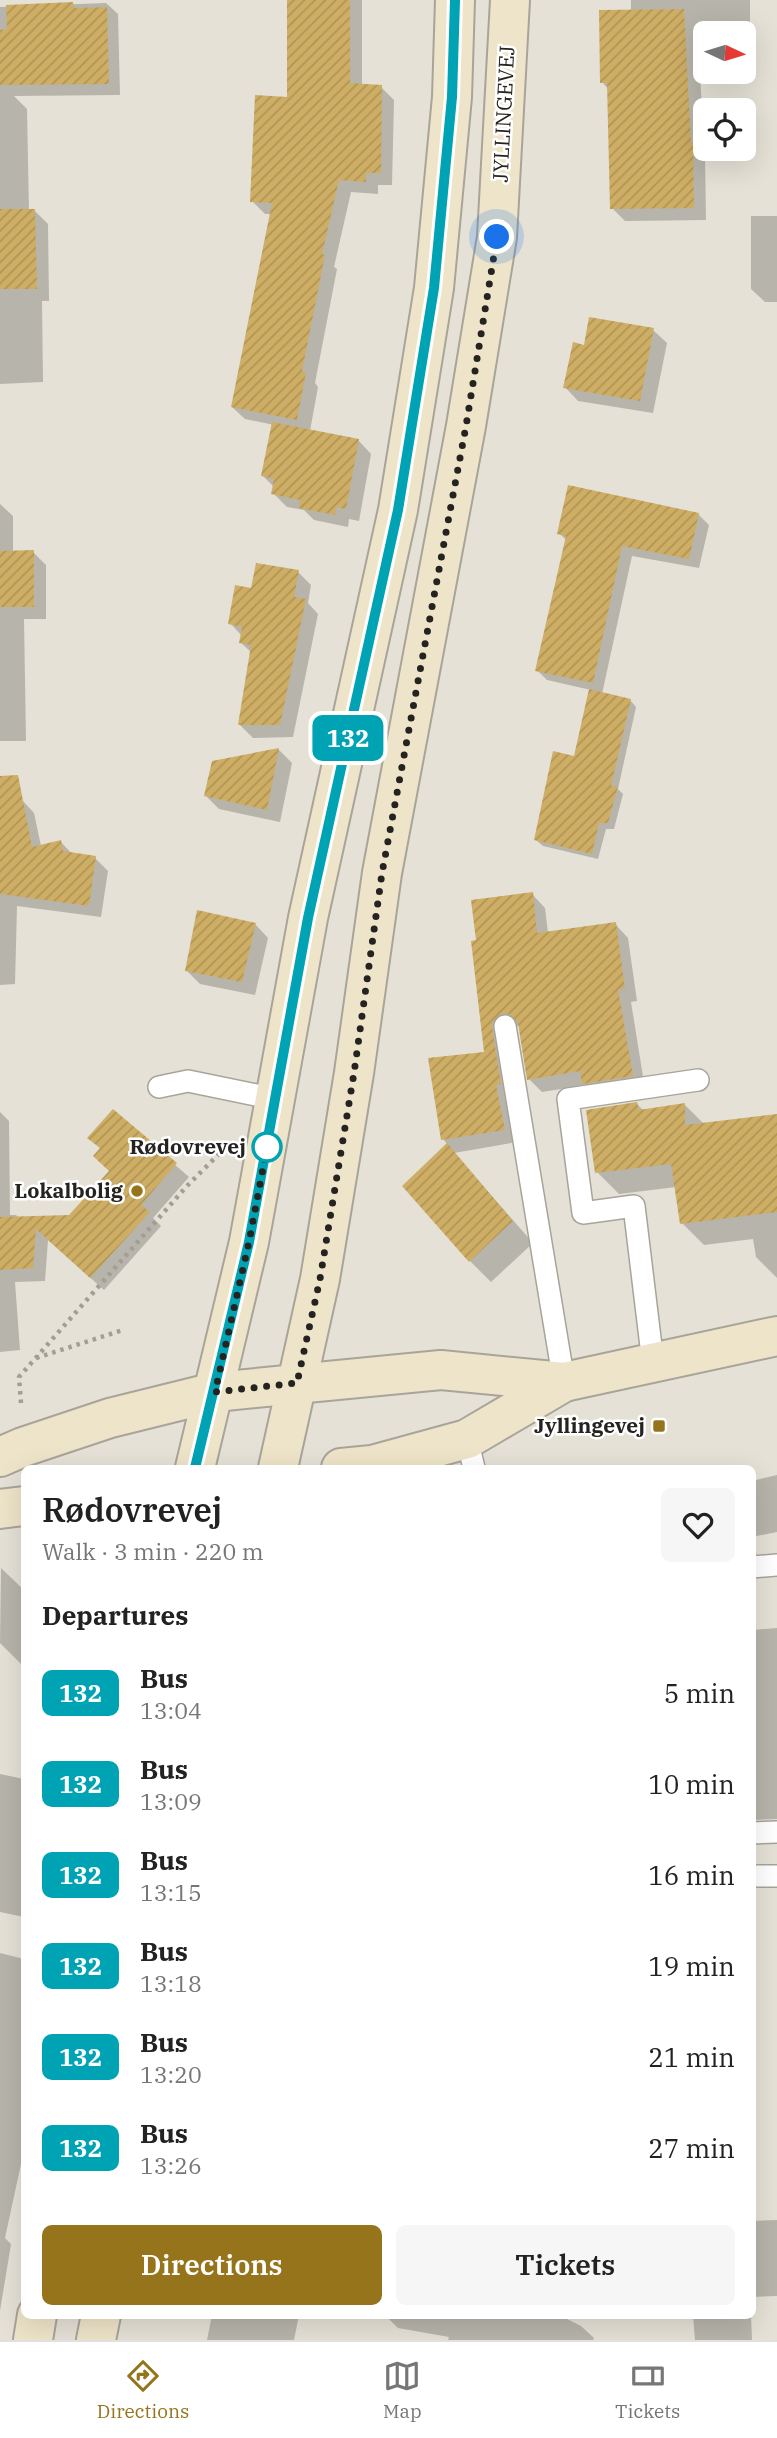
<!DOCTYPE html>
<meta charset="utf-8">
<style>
body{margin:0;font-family:"IBM Plex Serif",serif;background:#f6f6f6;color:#222;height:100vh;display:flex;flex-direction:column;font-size:26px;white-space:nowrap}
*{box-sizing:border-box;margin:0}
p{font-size:23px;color:#767676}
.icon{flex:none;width:38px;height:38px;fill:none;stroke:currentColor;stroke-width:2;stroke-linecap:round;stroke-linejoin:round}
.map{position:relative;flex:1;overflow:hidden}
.side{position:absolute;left:21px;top:1465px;width:735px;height:854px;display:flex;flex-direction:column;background:#fff;border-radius:10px;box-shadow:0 7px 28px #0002}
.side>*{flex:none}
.badge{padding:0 14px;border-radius:10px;font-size:24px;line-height:46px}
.needle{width:46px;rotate:94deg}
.fabs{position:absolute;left:693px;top:21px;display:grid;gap:14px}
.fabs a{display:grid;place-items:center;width:63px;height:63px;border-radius:10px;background:#fff;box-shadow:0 7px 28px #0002;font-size:35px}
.you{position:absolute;width:35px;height:35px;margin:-18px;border:5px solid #fff;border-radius:50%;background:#1a73e8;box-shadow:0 0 0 10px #1a73e833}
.map>.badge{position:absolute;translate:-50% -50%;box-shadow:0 0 0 4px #fff}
h2{padding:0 21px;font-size:26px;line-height:63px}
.round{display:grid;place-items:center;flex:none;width:74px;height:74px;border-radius:10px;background:#f6f6f6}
.head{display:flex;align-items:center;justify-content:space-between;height:119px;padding:0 21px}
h1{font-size:33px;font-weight:600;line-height:52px}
.action{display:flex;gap:14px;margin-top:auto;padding:14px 21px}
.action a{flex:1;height:80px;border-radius:10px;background:#95741c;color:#fff;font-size:28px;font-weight:600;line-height:80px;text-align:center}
.action a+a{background:#f6f6f6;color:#222}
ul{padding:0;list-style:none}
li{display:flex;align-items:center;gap:21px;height:91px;padding:0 21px}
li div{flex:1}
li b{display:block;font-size:26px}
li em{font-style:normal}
li .badge{min-width:77px;font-weight:700;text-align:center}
.tab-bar{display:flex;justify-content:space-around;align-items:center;height:98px;border-top:2px solid #e0e0e0;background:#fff;font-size:19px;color:#767676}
.tab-bar a{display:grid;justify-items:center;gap:4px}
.tab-bar .on{color:#95741c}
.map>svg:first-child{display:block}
.shadow{fill:#0003}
.building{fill:url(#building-hatch)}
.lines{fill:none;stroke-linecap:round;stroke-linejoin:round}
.lane-casing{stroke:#a8a49a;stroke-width:24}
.secondary-casing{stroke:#a8a49a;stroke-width:42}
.path{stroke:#a29e96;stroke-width:4.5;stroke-dasharray:3.5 5;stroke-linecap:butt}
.lane{stroke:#fff;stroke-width:21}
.secondary{stroke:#eee4c9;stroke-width:38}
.line-casing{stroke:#fff;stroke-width:16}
.line{stroke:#00a3b4;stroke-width:10}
.walk{stroke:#252320;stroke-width:7;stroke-dasharray:0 12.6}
.stop-dot{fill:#fff;stroke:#00a3b4;stroke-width:3.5}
.poi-dot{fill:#95741c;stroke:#fff;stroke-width:2.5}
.labels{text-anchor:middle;stroke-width:5;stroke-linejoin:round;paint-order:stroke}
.street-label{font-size:21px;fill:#252320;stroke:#fff}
.stop-label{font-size:21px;font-weight:bold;fill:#252320;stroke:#fff;text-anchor:end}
.poi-label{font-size:21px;font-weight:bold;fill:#252320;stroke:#fff;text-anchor:end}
</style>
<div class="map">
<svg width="777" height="2340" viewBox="0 0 777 2340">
<defs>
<pattern id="building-hatch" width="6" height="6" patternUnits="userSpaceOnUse" patternTransform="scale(1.75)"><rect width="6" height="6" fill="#ceae64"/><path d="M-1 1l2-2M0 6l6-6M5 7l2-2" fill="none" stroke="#b19556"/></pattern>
</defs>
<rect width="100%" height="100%" fill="#e5e1d6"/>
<g class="shadow">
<polygon points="288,0 362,0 362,86 381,87 394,100 392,185 378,185 378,194 351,192 334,267 337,269 315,383 318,387 310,431 358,440 371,454 359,521 349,519 348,527 314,520 304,510 287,507 273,493 274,487 263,476 274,425 245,419 232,407 272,214 265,214 252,201 289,99"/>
<polygon points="631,0 750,0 750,27 697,26 705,156 706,220 625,221 612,208 609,90 602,82 631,11"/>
<polygon points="106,3 118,14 120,95 14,96 27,109 29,211 35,211 48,224 49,301 42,301 43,382 0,384 0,7"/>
<polygon points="751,216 777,216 777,302 765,302 751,289"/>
<polygon points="653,330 667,343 653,413 578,401 565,387 585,347"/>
<polygon points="0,504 13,516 13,552 33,552 46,565 46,619 24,619 26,741 0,741"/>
<polygon points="698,514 709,525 699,568 632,556 602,694 630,700 636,707 618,789 623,794 614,829 606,829 598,859 543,846 536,840 576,758 591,690 547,680 537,670 567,541 559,533"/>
<polygon points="298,572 311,585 308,603 318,614 293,737 253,738 240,725 252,653 240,642 242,636 230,623 253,590"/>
<polygon points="279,750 292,763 280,822 219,809 206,796 213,763"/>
<polygon points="22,800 34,813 41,846 61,842 73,855 95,858 108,871 101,917 17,906 15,984 0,985 0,804"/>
<polygon points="532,894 545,908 548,933 615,924 628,938 637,1001 631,1002 645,1089 597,1096 586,1085 542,1092 529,1079 520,1026 516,1026 506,1034 517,1142 454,1153 533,1243 491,1282 470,1261 448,1145 443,1139 486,1054 478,942"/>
<polygon points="255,924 268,938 255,995 200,984 187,971"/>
<polygon points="637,1104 644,1111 685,1105 704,1124 777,1116 777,1278 756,1257 753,1239 704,1245 682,1223 676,1187 619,1194 597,1172"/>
<polygon points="113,1111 189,1177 153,1218 161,1226 104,1290 48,1240 45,1281 15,1282 20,1350 0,1352 0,1112 9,1121 10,1215 16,1215 19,1218 70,1216 111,1172 101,1149 90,1138"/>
<polygon points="777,1475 777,1532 752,1537 752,1481"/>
<polygon points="1,1568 24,1590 24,1667 0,1643"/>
<polygon points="777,1628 777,1819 752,1820 752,1630"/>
<polygon points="0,1774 24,1779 24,1917 0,1912"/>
<polygon points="0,1953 24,1959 24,2150 5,2238 11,2244 0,2311"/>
<polygon points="777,2220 777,2296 752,2297 752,2221"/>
<polygon points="212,2315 299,2315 294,2340 207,2340"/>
<polygon points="385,2315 559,2315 581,2326 594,2338 593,2340 448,2340 449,2337 398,2328"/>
<polygon points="693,2315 751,2315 752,2340 695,2340"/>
</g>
<g class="building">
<polygon points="287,0 350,0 350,83 382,85 381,173 366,173 366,182 339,180 322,254 325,255 302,371 306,372 297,420 231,407 272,203 250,202 255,95 287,97"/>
<polygon points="73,2 74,8 107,7 109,84 0,85 0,30 7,29 6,5"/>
<polygon points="684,9 691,142 693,142 694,208 610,209 607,83 600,83 599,10"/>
<polygon points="0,209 35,209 37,289 0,289"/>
<polygon points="589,317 654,328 640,401 563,388 573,342 584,345"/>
<polygon points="272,422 359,439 346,509 336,507 335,515 299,508 300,500 271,494 274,479 261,476"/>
<polygon points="568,485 699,513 689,559 622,546 593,683 535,671 566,536 557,534"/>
<polygon points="34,550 34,607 0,607 0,551"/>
<polygon points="256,563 299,570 294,597 306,599 280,725 238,725 251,645 239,643 242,627 228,624 235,585 251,588"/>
<polygon points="589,689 631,699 611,786 618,786 608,823 599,823 592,854 534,840 553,751 574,756"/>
<polygon points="279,748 267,810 204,796 212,761"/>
<polygon points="18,775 32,847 61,840 63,851 96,856 89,906 0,894 0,776"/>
<polygon points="533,892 537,933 616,922 625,989 618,989 633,1076 582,1084 580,1071 527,1080 518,1023 510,1014 502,1013 493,1021 492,1027 501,1084 496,1085 505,1130 441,1140 428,1058 484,1052 471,941 476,940 471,900"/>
<polygon points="197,910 256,923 242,982 185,971"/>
<polygon points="637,1102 639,1110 685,1103 685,1125 777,1114 777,1212 680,1224 671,1164 595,1173 586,1110"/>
<polygon points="113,1109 177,1163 141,1205 150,1212 90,1278 36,1229 33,1268 0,1270 0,1217 69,1215 109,1171 93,1156 100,1148 87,1138"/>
<polygon points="447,1143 513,1221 469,1262 402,1186"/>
</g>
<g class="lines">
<g class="lane-casing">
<g id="lane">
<polyline points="505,1026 564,1382"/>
<polyline points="159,1087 188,1081 276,1099"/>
<polyline points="653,1363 634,1206 583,1213 568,1099 698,1080"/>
<polyline points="467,1439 474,1468"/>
<polyline points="752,1567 777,1565"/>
<polyline points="752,1833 777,1832"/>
<polyline points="752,1876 777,1876"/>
</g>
</g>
<g class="secondary-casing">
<g id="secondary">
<polyline points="0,1457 23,1447 110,1418 215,1392 441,1370 564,1382 777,1336"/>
<polyline points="195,1468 249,1242 308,918 398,510 434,288 452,97 455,0"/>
<polyline points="278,1468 320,1279 354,1073 382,873 466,426 497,237 510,0"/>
<polyline points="341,1468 372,1465 467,1439 564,1382"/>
<polyline points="0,1509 24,1506"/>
<polyline points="33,2340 37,2315"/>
<polyline points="96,2340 101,2315"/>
</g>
</g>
<g class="path">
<polyline points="36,1358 123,1330"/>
<polyline points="21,1403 19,1377 186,1187 220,1153"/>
</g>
<use href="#lane" class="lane"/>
<use href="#secondary" class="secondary"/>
</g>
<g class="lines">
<g class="line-casing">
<polyline id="line" points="195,1468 249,1242 308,918 398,510 434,288 452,97 455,0"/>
</g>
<use href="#line" class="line"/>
<polyline class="walk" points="267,1147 249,1242 215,1392 297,1383 320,1279 354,1073 382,873 466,426 497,237"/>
</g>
<circle class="stop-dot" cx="267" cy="1147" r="14"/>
<g class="poi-dot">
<circle cx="137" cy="1191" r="7"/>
<rect x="652" y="1419" width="14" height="14" rx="3.5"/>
</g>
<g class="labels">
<g class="street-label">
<text transform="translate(504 114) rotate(-87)" y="7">JYLLINGEVEJ</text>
</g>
<g class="stop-label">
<text x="246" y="1154">Rødovrevej</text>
</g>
<g class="poi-label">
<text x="123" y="1198">Lokalbolig</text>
<text x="645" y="1433">Jyllingevej</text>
</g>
</g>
</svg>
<div class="fabs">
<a><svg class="needle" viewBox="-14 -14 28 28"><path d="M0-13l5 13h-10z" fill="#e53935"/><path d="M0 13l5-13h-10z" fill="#767676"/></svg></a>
<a><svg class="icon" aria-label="locate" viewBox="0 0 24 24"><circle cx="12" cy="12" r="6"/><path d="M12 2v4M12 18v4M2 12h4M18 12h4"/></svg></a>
</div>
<div class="you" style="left:497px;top:237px"></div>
<b class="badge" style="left:348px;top:738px;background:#00a3b4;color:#fff">132</b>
<section class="side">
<div class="head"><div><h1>Rødovrevej</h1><p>Walk · 3 min · 220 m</p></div><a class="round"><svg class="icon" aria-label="heart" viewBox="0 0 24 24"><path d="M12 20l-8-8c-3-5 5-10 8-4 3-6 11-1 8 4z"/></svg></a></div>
<h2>Departures</h2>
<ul>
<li><span class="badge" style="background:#00a3b4;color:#fff">132</span><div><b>Bus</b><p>13:04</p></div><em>5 min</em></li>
<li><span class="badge" style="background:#00a3b4;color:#fff">132</span><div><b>Bus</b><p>13:09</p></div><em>10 min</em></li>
<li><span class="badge" style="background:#00a3b4;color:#fff">132</span><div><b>Bus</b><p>13:15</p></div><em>16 min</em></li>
<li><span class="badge" style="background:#00a3b4;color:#fff">132</span><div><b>Bus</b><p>13:18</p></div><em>19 min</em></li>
<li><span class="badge" style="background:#00a3b4;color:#fff">132</span><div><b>Bus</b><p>13:20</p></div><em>21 min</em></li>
<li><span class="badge" style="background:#00a3b4;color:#fff">132</span><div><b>Bus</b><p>13:26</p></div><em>27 min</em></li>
</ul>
<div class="action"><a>Directions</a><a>Tickets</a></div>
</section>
</div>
<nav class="tab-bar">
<a class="on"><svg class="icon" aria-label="directions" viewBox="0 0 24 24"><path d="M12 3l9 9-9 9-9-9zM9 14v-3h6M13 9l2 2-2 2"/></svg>Directions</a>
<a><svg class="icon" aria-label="map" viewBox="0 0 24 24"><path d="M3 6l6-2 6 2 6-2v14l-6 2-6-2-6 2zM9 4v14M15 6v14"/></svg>Map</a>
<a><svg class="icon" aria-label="tickets" viewBox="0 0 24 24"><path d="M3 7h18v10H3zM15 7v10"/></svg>Tickets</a>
</nav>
